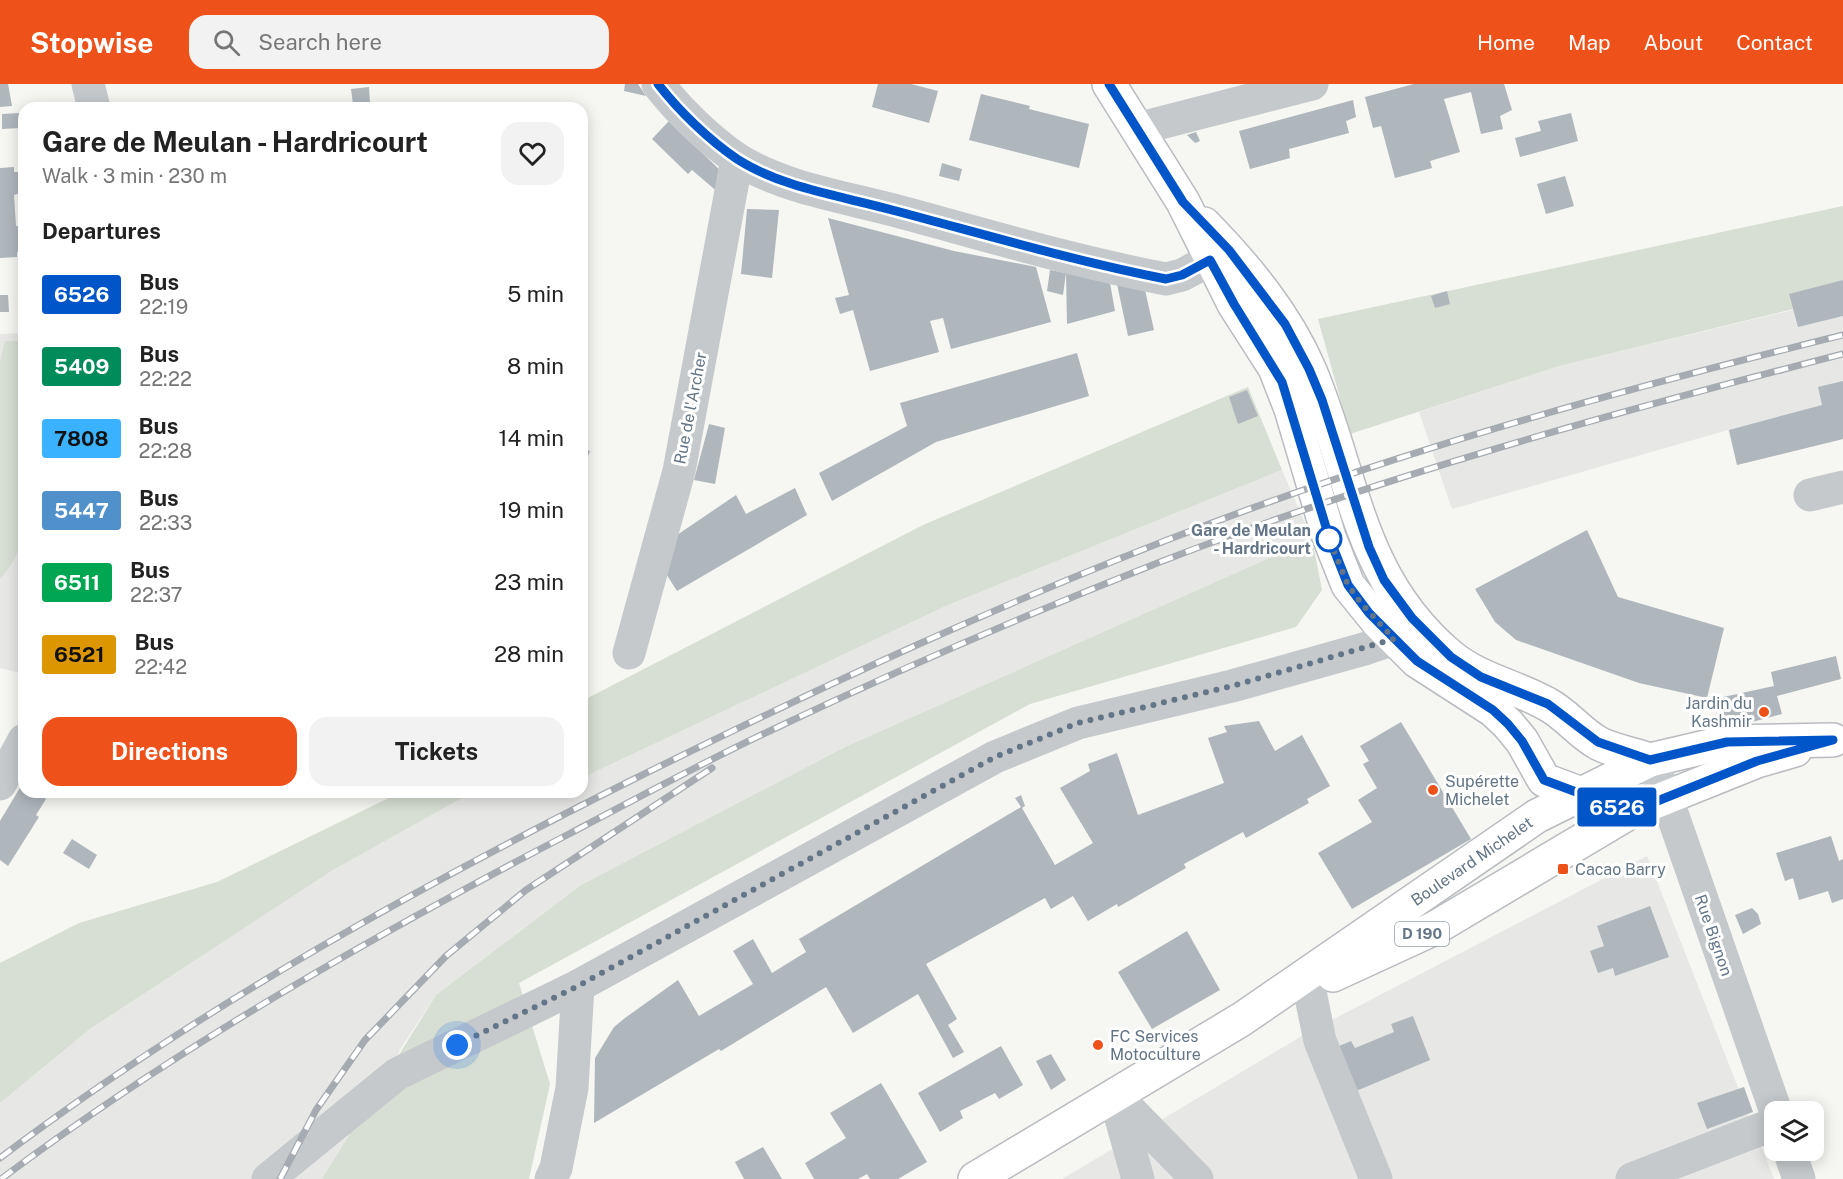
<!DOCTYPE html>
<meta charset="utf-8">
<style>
body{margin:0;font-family:"Public Sans",sans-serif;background:#f2f2f2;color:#222;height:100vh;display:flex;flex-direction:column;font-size:22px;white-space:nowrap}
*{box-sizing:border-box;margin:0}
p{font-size:20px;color:#767676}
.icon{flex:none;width:33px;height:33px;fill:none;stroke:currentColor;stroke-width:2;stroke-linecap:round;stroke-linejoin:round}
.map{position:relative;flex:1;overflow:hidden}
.details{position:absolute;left:18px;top:18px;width:570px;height:696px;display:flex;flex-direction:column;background:#fff;border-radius:18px;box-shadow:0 3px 15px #0003}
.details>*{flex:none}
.badge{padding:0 12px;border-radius:4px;font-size:21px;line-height:39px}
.fabs{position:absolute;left:1764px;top:1017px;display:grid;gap:12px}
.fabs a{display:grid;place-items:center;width:60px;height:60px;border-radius:12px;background:#fff;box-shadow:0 3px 15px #0003;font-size:30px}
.you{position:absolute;width:30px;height:30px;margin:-15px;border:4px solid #fff;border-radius:50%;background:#1a73e8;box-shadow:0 0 0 9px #1a73e833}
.map>.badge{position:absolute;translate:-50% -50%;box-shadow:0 0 0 3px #fff}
h2{padding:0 24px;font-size:22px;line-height:54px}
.round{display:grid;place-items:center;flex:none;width:63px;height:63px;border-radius:18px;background:#f2f2f2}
.overview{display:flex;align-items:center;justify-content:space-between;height:102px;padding:0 24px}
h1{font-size:28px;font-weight:700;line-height:45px}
.cta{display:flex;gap:12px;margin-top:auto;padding:12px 24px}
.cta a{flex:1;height:69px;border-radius:18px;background:#ef511a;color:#fff;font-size:24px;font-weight:700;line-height:69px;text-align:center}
.cta a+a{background:#f2f2f2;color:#222}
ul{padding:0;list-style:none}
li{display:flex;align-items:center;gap:18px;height:72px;padding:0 24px}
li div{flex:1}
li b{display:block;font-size:22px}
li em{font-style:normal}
li .badge{min-width:66px;font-weight:700;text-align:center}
header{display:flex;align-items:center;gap:36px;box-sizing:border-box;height:84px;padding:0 30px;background:#ef511a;color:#fff}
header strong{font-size:28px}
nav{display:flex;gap:33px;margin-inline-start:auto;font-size:21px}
.search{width:420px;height:54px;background:#f2f2f2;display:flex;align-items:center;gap:15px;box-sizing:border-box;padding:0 21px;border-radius:18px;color:#767676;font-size:22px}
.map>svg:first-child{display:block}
.built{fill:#e7e8e6}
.green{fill:#d7ded3}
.building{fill:#afb6bc}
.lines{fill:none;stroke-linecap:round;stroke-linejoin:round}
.major-casing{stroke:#b8bcc0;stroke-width:36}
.minor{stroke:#c5c9cc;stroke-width:33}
.major{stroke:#fff;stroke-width:33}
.rail-casing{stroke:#a5abb1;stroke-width:7}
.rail{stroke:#fff;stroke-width:4.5;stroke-dasharray:14;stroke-linecap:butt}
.line-casing{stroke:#fff;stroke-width:14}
.line{stroke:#0055c8;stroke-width:9}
.walk{stroke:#637586;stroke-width:6;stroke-dasharray:0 10.8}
.stop-dot{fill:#fff;stroke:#0055c8;stroke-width:3}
.poi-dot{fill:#ef511a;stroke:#fff;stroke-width:2}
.labels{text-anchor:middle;stroke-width:6;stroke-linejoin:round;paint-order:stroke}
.shield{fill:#fff;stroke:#929eaa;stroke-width:1.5}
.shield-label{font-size:15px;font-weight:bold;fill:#637586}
.street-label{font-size:16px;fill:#637586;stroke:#fff}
.stop-label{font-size:16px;font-weight:bold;fill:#637586;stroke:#fff;text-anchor:end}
.poi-label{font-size:16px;fill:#637586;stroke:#fff;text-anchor:start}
</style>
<header>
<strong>Stopwise</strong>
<div class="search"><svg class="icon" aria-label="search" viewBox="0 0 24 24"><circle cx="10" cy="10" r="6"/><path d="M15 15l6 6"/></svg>Search here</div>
<nav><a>Home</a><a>Map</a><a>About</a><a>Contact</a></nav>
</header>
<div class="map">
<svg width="1843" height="1095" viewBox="0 0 1843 1095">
<rect width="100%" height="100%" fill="#f6f6f2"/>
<g class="built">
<polygon points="1843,196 1843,355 1737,381 1728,346 1452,425 1419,328 1559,282 1793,226 1789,210"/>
<polygon points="24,249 24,590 0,584 0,250"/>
<polygon points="1282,386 1312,455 845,663 581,801 436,911 399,967 397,990 327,1095 0,1095 0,1019 90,945 333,786 464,713 582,708 582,694 948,521"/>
<polygon points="1647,772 1774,1095 1062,1095 1305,950"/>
</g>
<g class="green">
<polygon points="1843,122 1843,196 1789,211 1793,225 1559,282 1350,350 1318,235"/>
<path d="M5,257H24V443C21,464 14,480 0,495V278Z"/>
<polygon points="1248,303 1282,386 948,521 582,694 582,617 923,441"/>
<polygon points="1312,455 1322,506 1296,543 1030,620 519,899 550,1000 529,1095 322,1095 436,911 581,801 845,663"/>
<polygon points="401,708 552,708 464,713 333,786 90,945 0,1019 0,879 79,839 217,798"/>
</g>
<g class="building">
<polygon points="0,0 8,0 12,22 0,23"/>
<polygon points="625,0 638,0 646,12 624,7"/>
<polygon points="878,0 911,0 938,7 929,39 872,23"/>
<polygon points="1414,0 1504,0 1512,26 1500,32 1503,45 1481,50 1471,8 1444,15 1460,68 1430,77 1432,84 1395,94 1381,42 1373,44 1365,13"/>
<polygon points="369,3 370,19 353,20 351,5"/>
<polygon points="981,10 1030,22 1029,25 1089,40 1079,84 969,56"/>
<polygon points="1353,16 1356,33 1346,37 1349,49 1289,65 1290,74 1250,85 1239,47"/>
<polygon points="19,29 20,44 2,45 2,30"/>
<polygon points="1571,29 1578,57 1520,73 1515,54 1541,47 1538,37"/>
<polygon points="669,37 723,89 720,110 692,86 688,90 652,55"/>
<polygon points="1196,48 1200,57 1195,59 1187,51"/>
<polygon points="942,79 962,85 959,97 939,92"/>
<polygon points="14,83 14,88 21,88 24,92 24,108 14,111 16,142 24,143 24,167 17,168 17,173 0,174 0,84"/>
<polygon points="1565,92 1574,122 1546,130 1537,100"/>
<polygon points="747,125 779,126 772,194 741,190"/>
<polygon points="828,134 954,167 1036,183 1051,238 951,265 943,234 930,237 939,268 870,287 853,226 840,230 835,214 849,211"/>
<polygon points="1050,186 1066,189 1110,199 1115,227 1067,240 1066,189 1063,211 1047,207"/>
<polygon points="1843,196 1843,232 1798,243 1789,210"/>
<polygon points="1117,200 1145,206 1154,246 1128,252"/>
<polygon points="1447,207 1450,220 1435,224 1431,212"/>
<polygon points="0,211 8,211 9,228 0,228"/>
<polygon points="1077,269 1089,312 936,358 832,417 819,389 907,342 900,319"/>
<polygon points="1843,297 1843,355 1737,381 1729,346 1822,321 1818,303"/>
<polygon points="1247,306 1258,332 1238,340 1229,313"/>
<polygon points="709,340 725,344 715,400 694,396"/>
<polygon points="582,364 590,367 582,387"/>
<polygon points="795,404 807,431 677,507 665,488 677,451 736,411 746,430"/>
<polygon points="1587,446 1618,513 1724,544 1707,614 1639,599 1516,556 1495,538 1475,505"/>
<polygon points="1836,572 1841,595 1777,612 1782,630 1741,641 1718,636 1714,615 1774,602 1771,588"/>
<polygon points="1259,637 1275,667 1302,651 1330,702 1307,715 1309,719 1246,754 1243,748 1184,780 1186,784 1118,823 1117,820 1088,837 1073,812 1051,825 1045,814 926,880 957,935 948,941 964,968 953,974 918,910 853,949 826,903 721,967 719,965 594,1039 595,974 614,943 625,934 678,896 699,932 753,900 733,867 753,855 772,889 806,868 799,855 1021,723 1015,714 1021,711 1025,722 1022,724 1055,781 1093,759 1060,704 1090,687 1088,680 1117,669 1138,731 1224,699 1208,654 1227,648 1224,642"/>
<polygon points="1401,638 1471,755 1352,825 1318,769 1372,738 1358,716 1377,704 1363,680 1369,677 1360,662"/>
<polygon points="24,697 24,708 36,708 46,715 36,731 39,733 8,782 0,776 0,737"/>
<polygon points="1831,752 1839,777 1843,775 1843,815 1832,819 1828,807 1799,816 1793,794 1785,797 1776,769"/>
<polygon points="72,755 97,771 89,785 63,769"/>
<polygon points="1650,822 1669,873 1615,892 1613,884 1598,889 1590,867 1604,862 1597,842"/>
<polygon points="1752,824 1758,830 1761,840 1743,850 1735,831"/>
<polygon points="1187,847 1220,906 1152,945 1118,888"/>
<polygon points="1413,932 1430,976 1349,1010 1332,965 1351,957 1355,964 1394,948 1391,940"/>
<polygon points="1001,962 1023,1001 999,1015 995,1009 960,1027 963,1034 940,1048 918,1009"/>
<polygon points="1051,970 1066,996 1051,1006 1036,977"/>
<polygon points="881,999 927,1078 898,1095 870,1095 867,1090 858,1095 814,1095 805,1079 846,1054 830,1029"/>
<polygon points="1744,1003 1753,1028 1707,1045 1697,1019"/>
<polygon points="763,1063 782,1095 744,1095 735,1078"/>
</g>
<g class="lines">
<g class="major-casing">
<g id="major">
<polyline points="1109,0 1183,118 1234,220 1275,284 1291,325 1329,453 1348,501 1378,538 1417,577 1493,626 1508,640 1522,657 1544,696 1630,728"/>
<path d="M1204,140C1246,183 1286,231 1310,287C1354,391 1356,493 1450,572C1479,596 1515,602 1547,620C1566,630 1580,649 1598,659C1613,667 1633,670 1650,676"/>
<polyline points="1333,891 1435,844 1630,728 1757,677 1795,666"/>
<path id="s1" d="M975,1095L1242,935L1537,732L1650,676L1727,658L1833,656"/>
</g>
</g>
<g class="minor">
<polyline points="88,0 94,24"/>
<path d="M658,0C679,27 709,56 737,75C783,104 845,113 897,127C986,151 1075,178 1166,195L1182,191L1229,166"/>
<polyline points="1137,45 1312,0"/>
<polyline points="1810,411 1843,403"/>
<polyline points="629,569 679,387 737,75"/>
<polyline points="1650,676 1666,712 1776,1028"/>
<polyline points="0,700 24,656"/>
<polyline points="1309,903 1320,957 1376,1095"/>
<polyline points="1115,1011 1197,1095"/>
<polyline points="1115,1013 1138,1095"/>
<polyline points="1789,1066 1799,1095"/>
<polyline points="268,1095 397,990 578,902 995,673 1078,639 1232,602 1364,565 1420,546"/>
<polyline points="551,1095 556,1084 572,1004 578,902"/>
<polyline points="1632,1095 1774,1040"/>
</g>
<use href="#major" class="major"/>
<g class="rail-casing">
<g id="rail">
<path d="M0,1074C195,927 412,806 630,697C822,602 1016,512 1217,437C1421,361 1632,303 1843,251"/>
<path d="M1,1095C178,963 371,853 567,751C636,715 705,677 776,644C902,584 1030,529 1160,478C1383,392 1612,329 1843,270"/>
<polyline points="280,1095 316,1026 365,956 446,872 526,806 712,684"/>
</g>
</g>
<use href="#rail" class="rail"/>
</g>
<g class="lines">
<g class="line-casing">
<path id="line" d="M658,0C679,27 709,56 737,75C782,104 842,112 892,126C983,150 1074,177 1166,195L1182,191L1210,176L1234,220L1282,298L1329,453L1348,501L1369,529L1417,577L1493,626L1508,640L1522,657L1544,696L1630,728L1757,677L1833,656L1727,658L1650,676L1598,658L1548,620L1481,593L1451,573L1412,534L1384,496L1369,463L1322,316L1309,285L1285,240L1229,166L1183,118L1109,0"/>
</g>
<use href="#line" class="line"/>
<polyline class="walk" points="457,961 578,902 995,673 1078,639 1232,602 1394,555 1361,519 1348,501 1329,455"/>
</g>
<circle class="stop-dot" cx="1329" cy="455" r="12"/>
<g class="poi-dot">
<circle cx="1764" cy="628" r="6"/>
<circle cx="1433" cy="706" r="6"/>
<rect x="1557" y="779" width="12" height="12" rx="3"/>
<circle cx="1098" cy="961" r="6"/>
</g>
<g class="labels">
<rect class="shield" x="1395" y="838" width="54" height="24" rx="4.5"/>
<g class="shield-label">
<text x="1422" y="855">D 190</text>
</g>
<g class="street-label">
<text transform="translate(690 324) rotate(-79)" y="6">Rue de l'Archer</text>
<text dy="6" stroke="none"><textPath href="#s1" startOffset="590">Boulevard Michelet</textPath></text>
<text transform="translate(1714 851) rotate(71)" y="6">Rue Bignon</text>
</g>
<g class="stop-label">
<text x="1311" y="452">Gare de Meulan<tspan x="1311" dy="18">- Hardricourt</tspan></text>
</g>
<g class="poi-label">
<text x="1752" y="625" text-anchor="end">Jardin du<tspan x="1752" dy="18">Kashmir</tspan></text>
<text x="1445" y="703">Supérette<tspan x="1445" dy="18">Michelet</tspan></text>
<text x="1575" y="791">Cacao Barry</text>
<text x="1110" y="958">FC Services<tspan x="1110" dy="18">Motoculture</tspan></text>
</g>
</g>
</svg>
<div class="fabs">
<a><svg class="icon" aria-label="layers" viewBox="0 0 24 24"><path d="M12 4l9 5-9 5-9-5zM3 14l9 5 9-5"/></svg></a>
</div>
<div class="you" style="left:457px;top:961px"></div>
<b class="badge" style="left:1617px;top:723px;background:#0055c8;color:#fff">6526</b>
<section class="details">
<div class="overview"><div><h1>Gare de Meulan - Hardricourt</h1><p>Walk · 3 min · 230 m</p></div><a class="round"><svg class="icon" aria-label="heart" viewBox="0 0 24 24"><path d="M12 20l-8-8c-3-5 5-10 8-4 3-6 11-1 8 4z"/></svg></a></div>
<h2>Departures</h2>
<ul>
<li><span class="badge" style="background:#0055c8;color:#fff">6526</span><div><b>Bus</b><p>22:19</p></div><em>5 min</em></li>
<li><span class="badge" style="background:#008b5b;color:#fff">5409</span><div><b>Bus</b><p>22:22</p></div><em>8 min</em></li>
<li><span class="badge" style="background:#3bb2ff;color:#111">7808</span><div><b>Bus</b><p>22:28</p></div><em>14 min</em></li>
<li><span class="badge" style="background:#5091cb;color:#fff">5447</span><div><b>Bus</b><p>22:33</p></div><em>19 min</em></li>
<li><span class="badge" style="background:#00a651;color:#fff">6511</span><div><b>Bus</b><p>22:37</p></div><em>23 min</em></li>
<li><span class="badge" style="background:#dc9600;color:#111">6521</span><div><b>Bus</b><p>22:42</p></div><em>28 min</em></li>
</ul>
<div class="cta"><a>Directions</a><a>Tickets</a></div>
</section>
</div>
